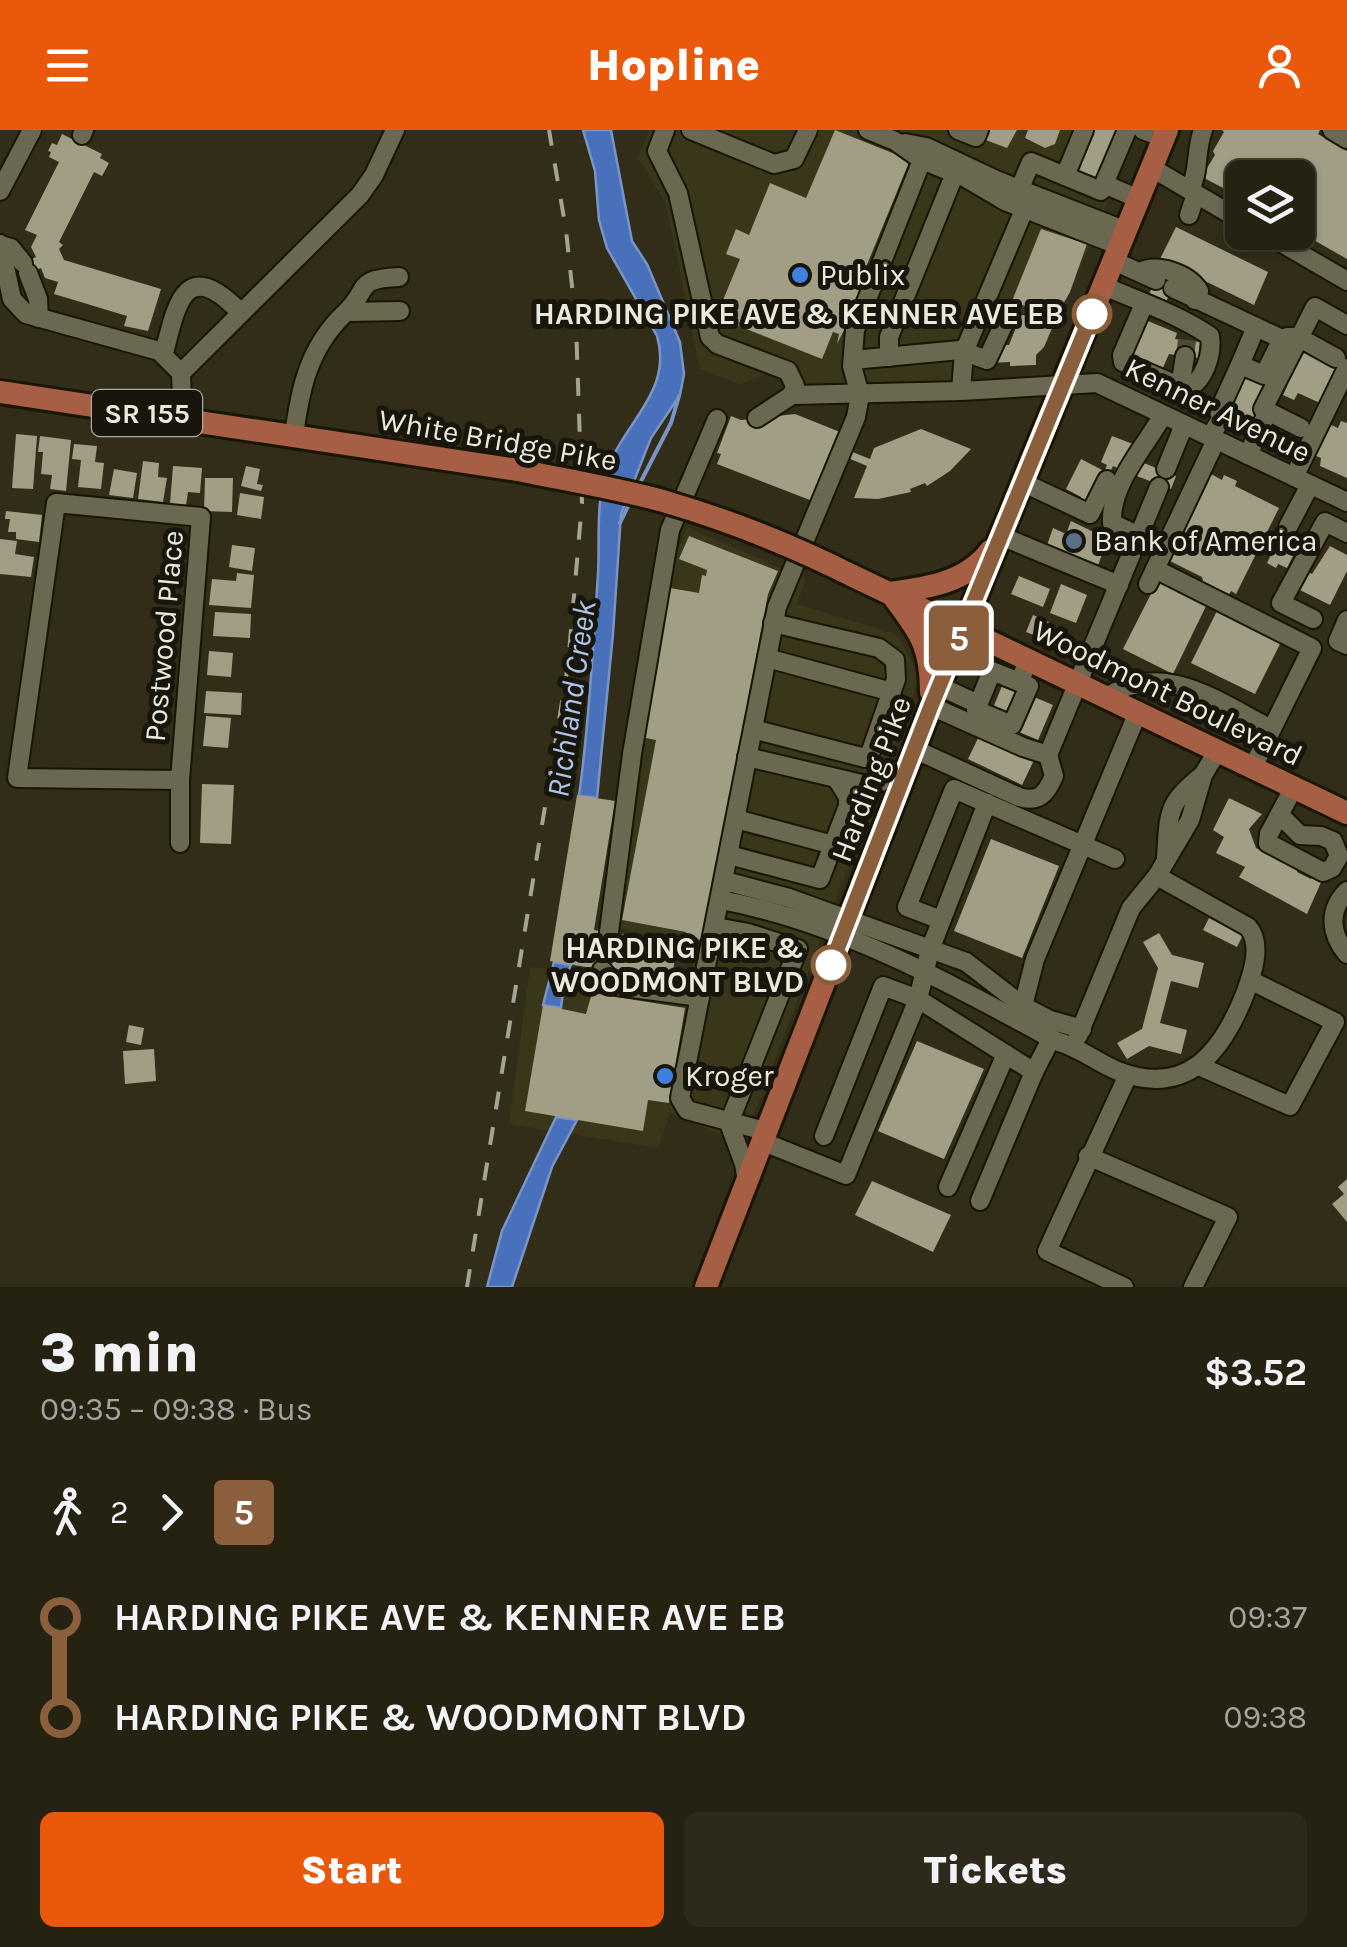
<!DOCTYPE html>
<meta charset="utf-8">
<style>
body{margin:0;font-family:Karla,sans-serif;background:#2d2a1b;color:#f1f3f6;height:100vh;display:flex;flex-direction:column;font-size:38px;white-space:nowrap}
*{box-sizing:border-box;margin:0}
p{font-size:32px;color:#a3a49f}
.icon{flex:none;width:55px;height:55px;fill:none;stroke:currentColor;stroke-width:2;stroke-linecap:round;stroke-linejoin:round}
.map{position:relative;height:1157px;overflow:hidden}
.panel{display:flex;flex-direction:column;background:#252212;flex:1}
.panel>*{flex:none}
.badge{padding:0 20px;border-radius:8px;font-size:35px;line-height:65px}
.tools{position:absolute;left:1225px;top:30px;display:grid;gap:20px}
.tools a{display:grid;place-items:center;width:90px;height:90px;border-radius:15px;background:#252212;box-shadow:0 2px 8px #0004,0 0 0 2px #423f32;font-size:50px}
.map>.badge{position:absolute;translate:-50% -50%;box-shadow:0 0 0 5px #fff}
.legs{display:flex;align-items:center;gap:15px;height:110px;padding:0 40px;font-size:32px}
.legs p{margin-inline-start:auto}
.headline{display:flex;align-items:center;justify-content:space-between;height:170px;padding:0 40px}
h1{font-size:55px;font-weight:800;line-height:75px}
.primary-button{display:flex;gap:20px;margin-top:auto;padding:20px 40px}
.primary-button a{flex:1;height:115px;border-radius:15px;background:#ea580c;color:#fff;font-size:40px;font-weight:800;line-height:115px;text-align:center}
.primary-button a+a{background:#2d2a1b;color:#f1f3f6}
ul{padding:0 40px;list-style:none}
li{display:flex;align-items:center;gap:35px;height:100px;font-size:38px}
li i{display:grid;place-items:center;width:15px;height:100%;margin:0 12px;background:currentColor}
li i::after{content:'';width:25px;height:25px;margin:-12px;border:8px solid;border-radius:50%;background:#252212}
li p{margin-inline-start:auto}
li:first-child i{background:linear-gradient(#0000 50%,currentColor 0)}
li:last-child i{background:linear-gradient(currentColor 50%,#0000 0)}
header{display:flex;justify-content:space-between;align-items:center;height:130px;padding:0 40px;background:#ea580c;color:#fff;font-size:45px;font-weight:800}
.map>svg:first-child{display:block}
.built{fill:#3a3619}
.water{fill:#4971bb;stroke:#7a95c5;stroke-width:2.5}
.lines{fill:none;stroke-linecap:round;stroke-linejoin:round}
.stream{stroke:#7a95c5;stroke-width:4}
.building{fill:#a29e86}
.minor-tunnel{stroke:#4d4935;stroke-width:18;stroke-dasharray:18 9;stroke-linecap:butt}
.minor-casing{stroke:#191503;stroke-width:22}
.major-casing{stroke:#191503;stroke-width:28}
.minor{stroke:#6b6851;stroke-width:18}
.major{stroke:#a65f44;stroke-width:22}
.rail{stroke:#a6a393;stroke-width:4;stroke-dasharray:18 18;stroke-linecap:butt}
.major-bridge-casing{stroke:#191503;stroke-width:28;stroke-linecap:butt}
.major-bridge{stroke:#a65f44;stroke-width:22}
.line-1-casing{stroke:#fff;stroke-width:22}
.line-1{stroke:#8b5e3c;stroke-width:15}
.shop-dot{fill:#3f7fe0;stroke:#17150c;stroke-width:4}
.stop-1-dot{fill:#fff;stroke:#8b5e3c;stroke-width:5}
.service-dot{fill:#5c6f8a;stroke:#17150c;stroke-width:4}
.labels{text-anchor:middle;stroke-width:10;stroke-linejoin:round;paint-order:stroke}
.shield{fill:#17150c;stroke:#aba99e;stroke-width:2.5}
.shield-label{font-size:28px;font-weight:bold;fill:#ebe9dc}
.poi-label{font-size:30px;fill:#ebe9dc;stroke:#17150c;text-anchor:start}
.stop-label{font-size:30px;font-weight:bold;fill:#ebe9dc;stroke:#17150c;text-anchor:end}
.street-label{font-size:30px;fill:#ebe9dc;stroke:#17150c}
.water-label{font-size:32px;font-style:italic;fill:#adc4ec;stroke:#17150c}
</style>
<header><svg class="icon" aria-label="menu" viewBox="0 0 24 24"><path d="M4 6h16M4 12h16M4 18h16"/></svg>Hopline<svg class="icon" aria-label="person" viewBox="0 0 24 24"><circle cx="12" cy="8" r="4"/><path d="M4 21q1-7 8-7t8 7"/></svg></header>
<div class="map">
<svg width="1347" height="1157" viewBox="0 0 1347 1157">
<rect width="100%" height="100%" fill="#312d18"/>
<g class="built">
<polygon points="649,0 1138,0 1056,195 981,168 955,254 804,260 765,244 740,254 700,239 666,74 638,28"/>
<polygon points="687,397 806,449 797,474 898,505 920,547 755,983 723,1006 670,983 658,1018 509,994 530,837 687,854 698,817 615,797 636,628 669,443"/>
</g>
<g class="water">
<path d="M583,0H611L632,111L647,134L680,212L684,244L680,265L651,308L621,384L613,504L597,668L579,666C589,592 593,517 598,444C600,408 595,371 608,337C626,291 673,260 657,206L607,118L599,90L595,41Z"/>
<polygon points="554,832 571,835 565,847 561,878 543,875"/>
<polygon points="556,987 577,990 552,1037 512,1157 487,1157 502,1101"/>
</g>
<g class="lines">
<g class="stream">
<polyline points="638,357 671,293 679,266"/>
<polyline points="620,393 631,370"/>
</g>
</g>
<g class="building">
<polygon points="835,0 910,30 866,137 869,138 858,172 837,214 839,204 833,202 822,229 716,187 740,129 726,124 736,99 749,105 770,53 806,68"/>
<polygon points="987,0 1017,0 1007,18 983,9"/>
<polygon points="1028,0 1060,0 1055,14 1045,18 1025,8"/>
<polygon points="1091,0 1117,0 1096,51 1074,42"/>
<polygon points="1222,0 1320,0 1318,4 1347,21 1347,129 1298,101 1298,48 1242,48 1242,68 1206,49 1204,43 1215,25 1213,21 1224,2"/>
<polygon points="62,4 102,24 100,28 109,33 102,46 94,42 59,112 63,115 59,119 64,130 161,159 148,201 124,196 127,186 54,164 58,152 45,148 41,138 19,147 15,137 36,127 31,117 37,105 25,100 59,32 49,27 51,22 48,21 52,13 57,15"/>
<polygon points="1176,97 1268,142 1254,175 1160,129"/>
<polygon points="1041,99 1087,114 1070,162 1055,188 1012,171"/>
<polygon points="1160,142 1176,150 1166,172 1149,164"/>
<polygon points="1021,185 1033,186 1032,190 1053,196 1044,217 1036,225 1036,235 1010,236 1010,232 990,233 997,215 1009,215"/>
<polygon points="1143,189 1177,203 1175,209 1200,212 1198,228 1169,224 1161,242 1126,228"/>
<polygon points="1298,220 1304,224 1306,220 1339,236 1320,273 1298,263 1294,270 1283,265 1287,256 1282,253"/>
<polygon points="1242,244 1269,257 1252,290 1225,277"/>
<polygon points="795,284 855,308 850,321 870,329 874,318 921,299 971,319 950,341 927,356 925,353 910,359 911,362 878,369 854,368 867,336 848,328 828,377 717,334 721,324 717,323 731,286 741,290"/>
<polygon points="1341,291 1347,293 1347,348 1320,336 1321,328 1314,325 1331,295 1338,298"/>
<polygon points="16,304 37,306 33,359 12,358"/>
<polygon points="40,306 71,310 66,361 50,359 52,345 41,344 43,322 38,322"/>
<polygon points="1112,306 1133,314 1122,340 1113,336 1110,342 1105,340 1107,335 1101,332"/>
<polygon points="74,314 97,316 95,332 104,333 101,359 78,357 81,330 72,329"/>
<polygon points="1081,329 1106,342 1089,377 1079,372 1081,367 1066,359"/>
<polygon points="143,331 159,333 158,347 167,348 163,372 138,369"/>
<polygon points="1139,331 1176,346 1171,359 1134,345"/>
<polygon points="173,336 202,338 200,363 188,362 186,375 170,374"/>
<polygon points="246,336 260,339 257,354 263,355 261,361 241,356"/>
<polygon points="114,339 137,343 133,368 109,365"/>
<polygon points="1211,344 1222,350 1224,345 1237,351 1235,356 1279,378 1236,464 1231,461 1228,466 1204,454 1202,447 1168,430"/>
<polygon points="205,348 233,348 232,382 204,381"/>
<polygon points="240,363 264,367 261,389 237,385"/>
<polygon points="6,381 42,385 39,412 16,409 16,402 8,402 10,389 5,389"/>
<polygon points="1071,391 1102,406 1098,416 1104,419 1097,438 1046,418 1053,398 1066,404"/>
<polygon points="1286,405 1300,412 1287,438 1278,434 1276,438 1267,433 1275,416 1280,418"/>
<polygon points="689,406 778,441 768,464 702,810 685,807 686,802 622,790 656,610 641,607 670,458 699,463 702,445 706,446 707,440 679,429"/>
<polygon points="0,409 17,411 15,424 34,427 31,447 0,444"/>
<polygon points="232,415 255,418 252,441 229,437"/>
<polygon points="1330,416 1347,425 1347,441 1330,475 1296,458 1304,440 1312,444"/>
<polygon points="237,443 254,445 251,478 209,475 212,449 236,451"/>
<polygon points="1019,446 1050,459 1043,477 1011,464"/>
<polygon points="1158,450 1207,474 1173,544 1123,519"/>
<polygon points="1061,454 1087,465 1076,493 1050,483"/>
<polygon points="1218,479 1282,510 1255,564 1191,533"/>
<polygon points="215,482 251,484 250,508 213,506"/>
<polygon points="1033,485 1049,492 1042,508 1026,502"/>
<polygon points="209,521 233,523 231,547 207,545"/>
<polygon points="1004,551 1022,558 1011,585 993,578"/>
<polygon points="206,561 242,563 241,585 204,583"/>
<polygon points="1034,567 1053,575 1038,610 1019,602"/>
<polygon points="206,586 231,588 228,618 203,616"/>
<polygon points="981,602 1035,628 1022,655 968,629"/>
<polygon points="202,654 234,655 231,714 200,713"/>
<polygon points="577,665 615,671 594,800 678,813 671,851 550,831"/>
<polygon points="1229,668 1262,684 1249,699 1256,718 1298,739 1297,742 1311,749 1313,745 1322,750 1307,784 1239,747 1245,737 1216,723 1224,707 1213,700"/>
<polygon points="991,709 1059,736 1022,828 954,801"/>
<polygon points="1209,788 1243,805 1237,817 1203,800"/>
<polygon points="1159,803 1172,825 1204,833 1198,858 1171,851 1160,893 1187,900 1181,924 1149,916 1127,929 1117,913 1142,899 1158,838 1143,812"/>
<polygon points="592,863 685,878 669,973 648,970 643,1001 525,981 543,875 586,884"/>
<polygon points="129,895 144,898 141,915 126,912"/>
<polygon points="917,911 984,939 944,1029 878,1001"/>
<polygon points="154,919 156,951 125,954 123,921"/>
<polygon points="1347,1049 1347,1092 1332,1074 1344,1064 1338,1057"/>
<polygon points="872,1051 951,1085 933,1122 855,1085"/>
</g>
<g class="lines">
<g class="minor-tunnel">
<polyline points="1185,226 1187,210"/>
<polyline points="602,840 609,802"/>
</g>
<g class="minor-casing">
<g id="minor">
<polyline points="665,0 657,21 678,63 710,207 717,214 788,241 795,256 792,265"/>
<polyline points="691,0 774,34 794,29 808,0"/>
<polyline points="868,0 895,11 922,30 966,48 1005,71 1120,116"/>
<polyline points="958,0 976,7 979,0"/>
<polyline points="1143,0 1164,8"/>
<polyline points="1332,0 1347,9"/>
<polyline points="82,5 84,0"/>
<polyline points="905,13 926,17 996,50 1126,101"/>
<polyline points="1152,38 1242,91"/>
<polyline points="1065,46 1084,0"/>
<polyline points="1104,54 1139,69"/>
<polyline points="1020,58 1031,32 1101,61 1127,0"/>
<path d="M1190,60C1200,39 1195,21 1203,0"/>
<polyline points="0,61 32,0"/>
<polyline points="1189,85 1196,64"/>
<polyline points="1263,102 1347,151"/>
<polyline points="0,114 12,169 26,184 159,221 181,243"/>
<polyline points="0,115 11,118 23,133"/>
<polyline points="1114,131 1156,150"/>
<path d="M1140,142C1158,133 1189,144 1199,161L1195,170"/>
<polyline points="28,143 38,169 39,188"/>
<path d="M1104,156C1138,171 1178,184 1210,206C1213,224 1204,252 1186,259L1123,232L1122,225L1144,174"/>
<polyline points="1173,158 1256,197"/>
<polyline points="347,182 400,181"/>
<polyline points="1287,207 1298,207 1336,228"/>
<path d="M164,223C177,171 186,126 241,183"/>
<polyline points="889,227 889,207 955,43"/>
<polyline points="853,230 960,220 987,230 1006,189 983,176"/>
<polyline points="1180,257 1185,226"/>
<polyline points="961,261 964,222 1029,68"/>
<polyline points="178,286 182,268 181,243 360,65 374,45 395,0"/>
<polyline points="757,288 792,265 961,261 1097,253 1347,372"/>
<polyline points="1301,298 1263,279 1267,271 1315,177 1347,195"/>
<path d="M294,306C300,258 309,218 344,184C371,159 353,149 399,147"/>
<polyline points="1210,307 1221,289 1219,281 1239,237 1243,236 1264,245 1282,209 1256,197 1239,237"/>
<polyline points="1248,325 1268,281"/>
<polyline points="1166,339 1184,295"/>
<polyline points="1294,347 1347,238"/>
<polyline points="1024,353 1090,384 1107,350"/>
<polyline points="1288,397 1310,355"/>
<polyline points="1001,406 1119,455"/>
<path d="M1139,406L1112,393C1110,354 1145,317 1163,285"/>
<polyline points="1155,439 1312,518 1253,637"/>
<polyline points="1148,454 1216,310"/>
<polyline points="1313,489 1281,473 1325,392 1347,403"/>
<polyline points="1347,490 1338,511 1347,515"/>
<polyline points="767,528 892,562"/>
<polyline points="1019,552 1029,556 1012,595 976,580 992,541 1019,552 1029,530"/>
<polyline points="939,556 978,574"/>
<path d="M1107,567C1163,529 1220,573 1271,599"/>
<polyline points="931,576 1023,617 1048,625"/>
<polyline points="753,599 865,628 871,621 896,549 895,530 879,518 773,493"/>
<path d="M914,619L1019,667C1039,673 1046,664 1054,646L1048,625L1159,357"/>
<polyline points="747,627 866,655 881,652 907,637"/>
<polyline points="180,650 17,648 56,373 201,387 180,650 180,713"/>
<polyline points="1280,685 1300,705 1321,706 1333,711 1339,726 1332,738 1323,742 1268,713 1269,704 1294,657"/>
<polyline points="736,689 833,715"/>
<polyline points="729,725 820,749 848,676 848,667 837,649"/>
<path d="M1166,728C1169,684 1166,673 1203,645"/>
<polyline points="725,751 789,768 966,832 1023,876 1050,890 1082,899"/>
<path d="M1347,761C1328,780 1330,804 1347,824"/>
<path d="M721,770C840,792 951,854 1056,911C1079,917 1096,932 1118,941C1187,968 1222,922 1245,864C1252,845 1263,814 1248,797L1157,746"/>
<polyline points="941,790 907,777 954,659 1115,729"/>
<polyline points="716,797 748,803 798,819 729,993 744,1034 747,1051"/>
<polyline points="609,802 632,624 670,400 717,289"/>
<polyline points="602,840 617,856 700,867"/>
<polyline points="1017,884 1023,876 1035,829 1138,582"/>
<polyline points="1078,906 1131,778 1157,746 1190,690 1203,645 1218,620"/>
<polyline points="1199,936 1290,976 1335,892 1250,850"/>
<polyline points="685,941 744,955"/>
<polyline points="765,1001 687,980 680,968 777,477 856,287 860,265 852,236 855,200 922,30"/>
<polyline points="824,1006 883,856 918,869 1034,942 1051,909"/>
<polyline points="761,1011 846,1045 918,869 930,820 987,673"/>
<polyline points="1088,1026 1228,1087 1193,1157"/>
<polyline points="948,1057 1006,924"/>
<polyline points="980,1071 1034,942"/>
<polyline points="1124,1157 1047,1121 1128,945"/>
</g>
</g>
<g class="major-casing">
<g id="major">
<polyline points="0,262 518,340"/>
<polyline points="851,445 1347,683"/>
<path d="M889,463C926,458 966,453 990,421"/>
<path d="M895,469C921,503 931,518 931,562"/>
<polyline points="706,1157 931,576 1167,0"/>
</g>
</g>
<use href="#minor" class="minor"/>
<use href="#major" class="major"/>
<polyline class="rail" points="467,1157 568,535 582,373 576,194 566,100 549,0"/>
<g class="major-bridge-casing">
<path id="major-bridge" d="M518,340C566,350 615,358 663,371C728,390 791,415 851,445"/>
</g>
<use href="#major-bridge" class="major-bridge"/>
</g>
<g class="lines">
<g class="line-1-casing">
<polyline id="line-1" points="831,835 931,576 1092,184"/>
</g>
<use href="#line-1" class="line-1"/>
</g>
<g class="shop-dot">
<circle cx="800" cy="145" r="10"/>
<circle cx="665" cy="946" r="10"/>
</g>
<g class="stop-1-dot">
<circle cx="1092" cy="184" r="18"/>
<circle cx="831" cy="835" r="18"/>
</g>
<circle class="service-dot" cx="1074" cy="411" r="10"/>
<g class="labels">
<rect class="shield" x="92" y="260" width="110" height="46" rx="8"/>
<g class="shield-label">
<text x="147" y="293">SR 155</text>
</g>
<g class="poi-label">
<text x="820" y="155">Publix</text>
<text x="1094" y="421">Bank of America</text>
<text x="685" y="956">Kroger</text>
</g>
<g class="stop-label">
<text x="1064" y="194">HARDING PIKE AVE &amp; KENNER AVE EB</text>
<text x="804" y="828">HARDING PIKE &amp;<tspan x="804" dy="34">WOODMONT BLVD</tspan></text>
</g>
<g class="street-label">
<text transform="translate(1218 280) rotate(26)" y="10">Kenner Avenue</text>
<text transform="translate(498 310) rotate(10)" y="10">White Bridge Pike</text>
<text transform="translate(164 506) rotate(-85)" y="10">Postwood Place</text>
<text transform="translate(1168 563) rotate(26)" y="10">Woodmont Boulevard</text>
<text transform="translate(871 649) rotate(-69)" y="10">Harding Pike</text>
</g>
<g class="water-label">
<text transform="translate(571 569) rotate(-82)" y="11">Richland Creek</text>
</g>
</g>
</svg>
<div class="tools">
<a><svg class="icon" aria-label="layers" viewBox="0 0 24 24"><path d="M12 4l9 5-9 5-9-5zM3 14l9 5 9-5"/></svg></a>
</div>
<b class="badge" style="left:959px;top:508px;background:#8b5e3c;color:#fff">5</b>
</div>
<section class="panel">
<div class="headline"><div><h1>3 min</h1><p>09:35 – 09:38 · Bus</p></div><b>$3.52</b></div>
<div class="legs"><svg class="icon" aria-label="walk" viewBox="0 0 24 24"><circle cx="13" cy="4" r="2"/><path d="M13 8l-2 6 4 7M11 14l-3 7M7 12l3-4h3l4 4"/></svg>2<svg class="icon" aria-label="forward" viewBox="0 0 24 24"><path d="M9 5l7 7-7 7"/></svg><b class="badge" style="background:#8b5e3c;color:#fff">5</b></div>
<ul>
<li><i style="color:#8b5e3c"></i><b>HARDING PIKE AVE &amp; KENNER AVE EB</b><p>09:37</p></li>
<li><i style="color:#8b5e3c"></i><b>HARDING PIKE &amp; WOODMONT BLVD</b><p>09:38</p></li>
</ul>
<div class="primary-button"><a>Start</a><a>Tickets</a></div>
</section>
